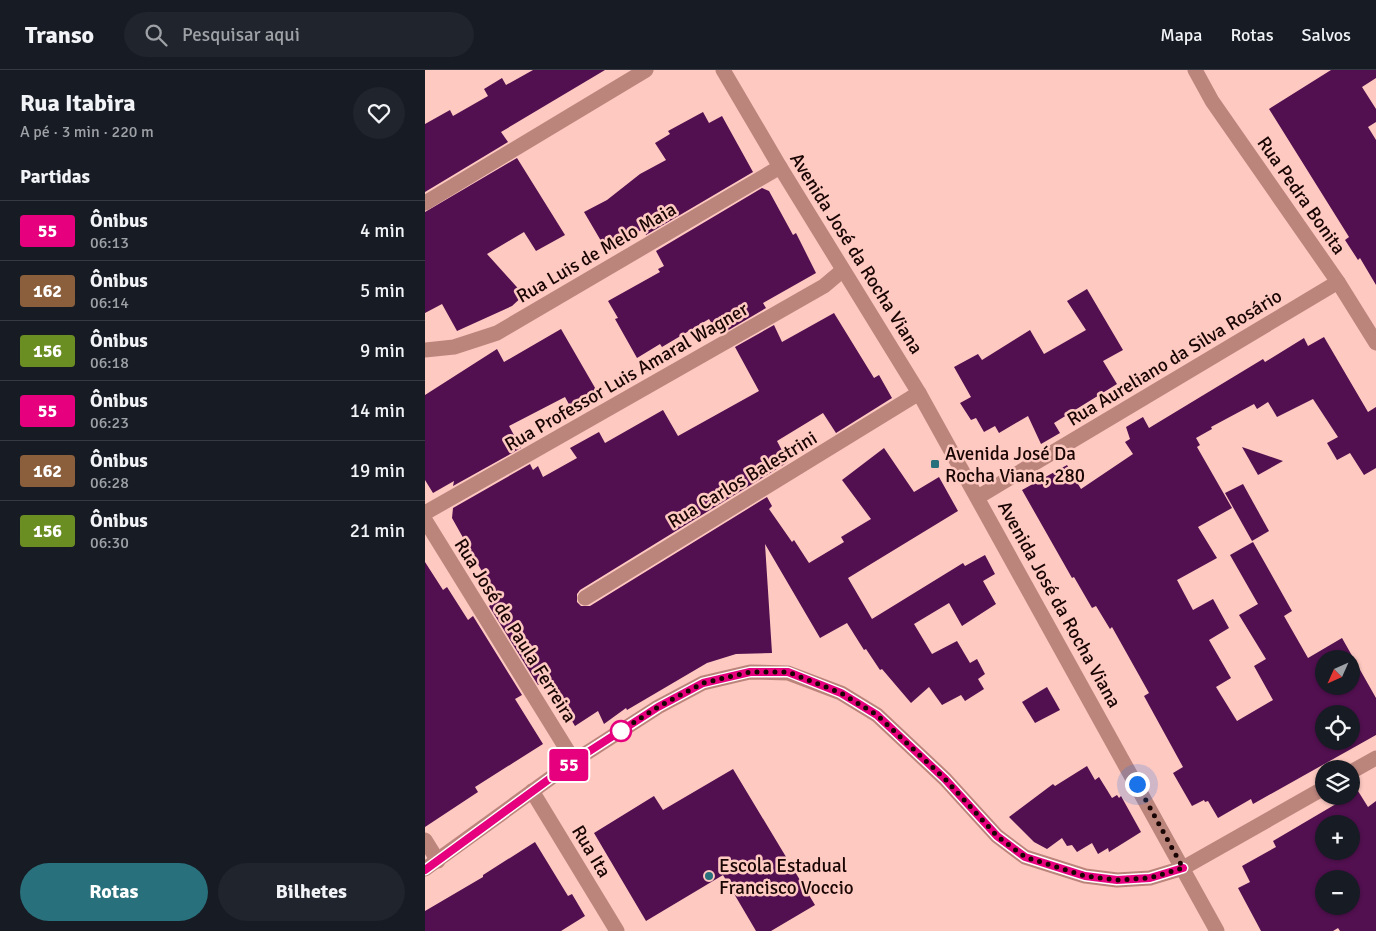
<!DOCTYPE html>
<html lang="pt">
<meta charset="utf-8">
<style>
body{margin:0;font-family:Signika,sans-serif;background:#20242c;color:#f1f3f6;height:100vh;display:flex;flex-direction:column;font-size:19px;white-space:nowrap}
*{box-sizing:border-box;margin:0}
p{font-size:16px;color:#9ea1a6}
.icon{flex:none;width:28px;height:28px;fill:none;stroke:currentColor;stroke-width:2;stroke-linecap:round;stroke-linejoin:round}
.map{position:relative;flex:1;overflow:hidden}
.details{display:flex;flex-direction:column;background:#171b24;width:425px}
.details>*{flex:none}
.badge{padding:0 10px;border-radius:4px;font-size:18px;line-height:32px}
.needle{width:32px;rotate:225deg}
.buttons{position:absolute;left:890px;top:580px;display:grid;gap:10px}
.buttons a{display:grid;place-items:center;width:45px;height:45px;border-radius:50%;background:#171b24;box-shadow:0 1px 4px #0004;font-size:25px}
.you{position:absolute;width:25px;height:25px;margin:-12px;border:4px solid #fff;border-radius:50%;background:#1a73e8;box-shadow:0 0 0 8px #1a73e833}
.map>.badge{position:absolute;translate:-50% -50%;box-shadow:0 0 0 2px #fff}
h2{padding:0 20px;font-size:19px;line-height:45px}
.round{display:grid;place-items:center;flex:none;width:52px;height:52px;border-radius:26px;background:#20242c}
.headline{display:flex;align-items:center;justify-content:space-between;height:85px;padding:0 20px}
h1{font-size:24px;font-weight:700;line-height:38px}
.primary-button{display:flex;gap:10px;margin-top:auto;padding:10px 20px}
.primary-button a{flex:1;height:58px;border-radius:30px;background:#28707b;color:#fff;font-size:20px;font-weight:700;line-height:58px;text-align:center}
.primary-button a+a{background:#20242c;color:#f1f3f6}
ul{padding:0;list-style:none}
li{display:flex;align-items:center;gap:15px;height:60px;padding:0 20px;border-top:1px solid #363941}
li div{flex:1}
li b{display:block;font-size:19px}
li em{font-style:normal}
li .badge{min-width:55px;font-weight:700;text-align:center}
header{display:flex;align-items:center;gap:30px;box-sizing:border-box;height:70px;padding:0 25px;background:#171b24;border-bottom:1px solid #363941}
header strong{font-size:24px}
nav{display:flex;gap:28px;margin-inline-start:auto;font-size:18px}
.search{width:350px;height:45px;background:#20242c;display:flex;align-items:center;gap:12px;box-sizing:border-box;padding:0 18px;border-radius:28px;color:#9ea1a6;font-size:19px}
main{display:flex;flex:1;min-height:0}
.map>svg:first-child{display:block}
.building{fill:#521050;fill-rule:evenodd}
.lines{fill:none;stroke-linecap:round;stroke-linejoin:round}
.minor{stroke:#bc857c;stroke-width:15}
.line-casing{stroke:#fff;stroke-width:11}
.line{stroke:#e6007e;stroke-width:8}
.walk{stroke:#190503;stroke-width:5;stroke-dasharray:0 9}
.poi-dot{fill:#28707b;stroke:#fec9c1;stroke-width:2}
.stop-dot{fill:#fff;stroke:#e6007e;stroke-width:2.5}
.labels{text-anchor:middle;stroke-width:5;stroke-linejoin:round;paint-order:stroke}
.street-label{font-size:19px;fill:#190503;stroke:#fec9c1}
.poi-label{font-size:19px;fill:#190503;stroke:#fec9c1;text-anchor:start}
</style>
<header>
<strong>Transo</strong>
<div class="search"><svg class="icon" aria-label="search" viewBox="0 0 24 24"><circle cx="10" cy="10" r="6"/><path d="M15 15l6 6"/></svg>Pesquisar aqui</div>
<nav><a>Mapa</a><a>Rotas</a><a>Salvos</a></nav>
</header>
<main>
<section class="details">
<div class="headline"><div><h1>Rua Itabira</h1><p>A pé · 3 min · 220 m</p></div><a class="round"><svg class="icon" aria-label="heart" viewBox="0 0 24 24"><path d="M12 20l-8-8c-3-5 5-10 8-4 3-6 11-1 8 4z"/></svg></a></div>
<h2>Partidas</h2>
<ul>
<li><span class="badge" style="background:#e6007e;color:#fff">55</span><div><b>Ônibus</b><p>06:13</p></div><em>4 min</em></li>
<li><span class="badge" style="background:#8b5e3c;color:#fff">162</span><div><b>Ônibus</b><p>06:14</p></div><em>5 min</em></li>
<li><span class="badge" style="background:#6b8e23;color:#fff">156</span><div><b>Ônibus</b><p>06:18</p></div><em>9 min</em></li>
<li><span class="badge" style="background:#e6007e;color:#fff">55</span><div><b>Ônibus</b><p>06:23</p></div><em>14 min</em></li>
<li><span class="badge" style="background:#8b5e3c;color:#fff">162</span><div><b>Ônibus</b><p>06:28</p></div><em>19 min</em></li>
<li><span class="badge" style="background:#6b8e23;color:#fff">156</span><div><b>Ônibus</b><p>06:30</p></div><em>21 min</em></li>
</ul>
<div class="primary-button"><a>Rotas</a><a>Bilhetes</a></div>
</section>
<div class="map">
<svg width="951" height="861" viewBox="0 0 951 861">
<rect width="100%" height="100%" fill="#fec9c1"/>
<g class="building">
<polygon points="108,0 180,0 76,62 83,72 0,122 0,54 25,40 28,46 63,26 59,19 77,8 81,15"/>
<polygon points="906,0 951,0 951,8 937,17 951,39 951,52 943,57 951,70 951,215 935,188 933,190 920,170 924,167 844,39"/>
<polygon points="278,42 284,53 297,46 328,102 221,165 218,159 213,162 211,158 179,176 159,142 182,130 215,104 241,90 230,73 245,64 243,61"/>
<polygon points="92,88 140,165 111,181 99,162 62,184 99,225 87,236 32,261 17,234 0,243 0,142"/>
<polygon points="337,118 344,121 368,165 371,163 391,203 338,233 341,238 302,261 299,255 291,260 284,249 237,277 235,274 212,288 190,249 193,248 183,231 235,202 233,199 239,196 231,181"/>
<polygon points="662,219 698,280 678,291 692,314 629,353 635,363 616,374 603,346 574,363 570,356 559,362 551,348 546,350 535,333 546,327 529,297 553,284 557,290 605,260 619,284 661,260 642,231"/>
<polygon points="409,243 449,308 454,305 467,328 411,363 398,343 352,371 363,392 155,520 152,524 152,532 156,536 165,536 342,427 347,436 344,439 367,472 369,470 384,493 419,472 416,467 446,449 417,410 459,378 489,422 514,407 533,441 423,508 447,549 538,493 540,496 560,485 570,504 558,511 571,534 537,556 524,533 489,554 507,584 532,571 545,593 552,589 560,604 553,609 559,619 540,631 536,625 517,635 504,617 486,633 457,599 455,600 441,579 439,580 422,553 395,568 340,474 347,583 311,584 282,593 202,640 201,638 179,654 173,641 150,656 122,610 113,615 64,536 73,530 27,448 28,438 105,394 108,400 113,396 118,407 152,388 145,378 174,362 180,373 238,340 253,366 334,321 310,277 349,255 357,272"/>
<polygon points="136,259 173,323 146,338 140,327 84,356 96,378 28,416 29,411 8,423 0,410 0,325 72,279 79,292"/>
<path d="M899,267L943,342L951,337V398L939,405L925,383L912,390L902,373L913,367L888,329L852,347L843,332L832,339L829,334L786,357L787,359L771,368L775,375L772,377L807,438L773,457L792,488L752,510L768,540L788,529L804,558L784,570L806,608L791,617L812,651L848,630L829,596L841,589L814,545L833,534L805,485L828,472L867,541L859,546L883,588L917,568L951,628V665L828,734L826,729L793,748L783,731L780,732L779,730L767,736L748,703L758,697L719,626L724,623L687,557L685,559L671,536L667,538L649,507L647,508L597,420L642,395L656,419L708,384L700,372L705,369L701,357L718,347L724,358L838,289L840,292L879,268L883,276ZM899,589H926V616H899ZM899,644H926V671H899Z"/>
<polygon points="817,377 858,391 833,405"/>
<polygon points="818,414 844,461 827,471 800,423"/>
<polygon points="0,492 18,520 22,517 43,550 48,546 97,625 90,629 118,674 50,717 53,722 0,757"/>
<polygon points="622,617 635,640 610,653 597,632"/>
<polygon points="662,696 670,710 674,707 687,728 692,725 694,728 696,726 716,762 684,782 683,778 673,784 667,773 652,782 647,775 642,776 637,768 622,779 609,772 584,747 628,714 630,716"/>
<polygon points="308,699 390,835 346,861 331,861 298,805 221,851 169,763 229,726 238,740"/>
<path d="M933,721L943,737L951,731V861H915L913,858L908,861H836L813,818L825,812L817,796L851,777L848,771ZM899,754H926V781H899ZM899,809H926V836H899Z"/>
<polygon points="110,772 143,826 147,824 160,846 136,861 0,861 0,841 58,807 58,805"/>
</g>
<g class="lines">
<g class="minor">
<polyline points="298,0 355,97 494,323 792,861"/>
<polyline points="770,0 787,31 913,212 951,273"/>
<polyline points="0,133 221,0"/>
<polyline points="0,280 29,277 72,263 355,97"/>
<polyline points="553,427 913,212"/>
<polyline points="0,443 399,216 418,200"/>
<polyline points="0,450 149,691"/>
<polyline points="160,528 494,323"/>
<polyline points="926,702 951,688"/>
<polyline points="107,721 192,861"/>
<polyline points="0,770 13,791"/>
<polyline points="0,799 149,691 233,637 278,613 325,602 363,603 416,623 452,645 520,709 572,766 600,787 660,806 692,810 725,808 758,798 899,718"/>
</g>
</g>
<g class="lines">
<g class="line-casing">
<polyline id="line" points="0,800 149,691 233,637 278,613 325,602 363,602 416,623 452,645 520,709 572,766 600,787 660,806 692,810 725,808 758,798"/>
</g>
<use href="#line" class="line"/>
<polyline class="walk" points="196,661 191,664 233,637 278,613 325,602 363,602 416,623 452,645 520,709 572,766 600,787 660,806 692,810 725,808 758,798 712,714"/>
</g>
<g class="poi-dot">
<rect x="505" y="389" width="10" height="10" rx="2.5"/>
<circle cx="284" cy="806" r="5"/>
</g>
<circle class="stop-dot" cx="196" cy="661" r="10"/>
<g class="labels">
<g class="street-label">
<text transform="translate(877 125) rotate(55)" y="7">Rua Pedra Bonita</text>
<text transform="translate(171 182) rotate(-30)" y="7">Rua Luis de Melo Maia</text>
<text transform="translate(432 183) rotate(58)" y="7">Avenida José da Rocha Viana</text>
<text transform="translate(749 287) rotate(-31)" y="7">Rua Aureliano da Silva Rosário</text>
<text transform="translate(201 306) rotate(-30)" y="7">Rua Professor Luis Amaral Wagner</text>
<text transform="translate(317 409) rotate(-31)" y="7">Rua Carlos Balestrini</text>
<text transform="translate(635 534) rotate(61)" y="7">Avenida José da Rocha Viana</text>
<text transform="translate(91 560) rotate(58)" y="7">Rua José de Paula Ferreira</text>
<text transform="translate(167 781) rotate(59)" y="7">Rua Ita</text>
</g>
<g class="poi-label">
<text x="520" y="390">Avenida José Da<tspan x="520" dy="22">Rocha Viana, 280</tspan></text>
<text x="294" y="802">Escola Estadual<tspan x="294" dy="22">Francisco Voccio</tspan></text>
</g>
</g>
</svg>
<div class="buttons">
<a><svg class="needle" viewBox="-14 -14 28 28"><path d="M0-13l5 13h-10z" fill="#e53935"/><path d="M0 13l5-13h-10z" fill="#9ea1a6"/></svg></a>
<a><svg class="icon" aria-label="locate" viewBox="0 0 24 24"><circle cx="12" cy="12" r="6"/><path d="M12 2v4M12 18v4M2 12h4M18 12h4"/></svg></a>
<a><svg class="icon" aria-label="layers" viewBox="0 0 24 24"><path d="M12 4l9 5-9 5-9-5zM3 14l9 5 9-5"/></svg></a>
<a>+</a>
<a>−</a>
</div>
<div class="you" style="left:712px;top:714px"></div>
<b class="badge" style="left:144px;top:695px;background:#e6007e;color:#fff">55</b>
</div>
</main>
